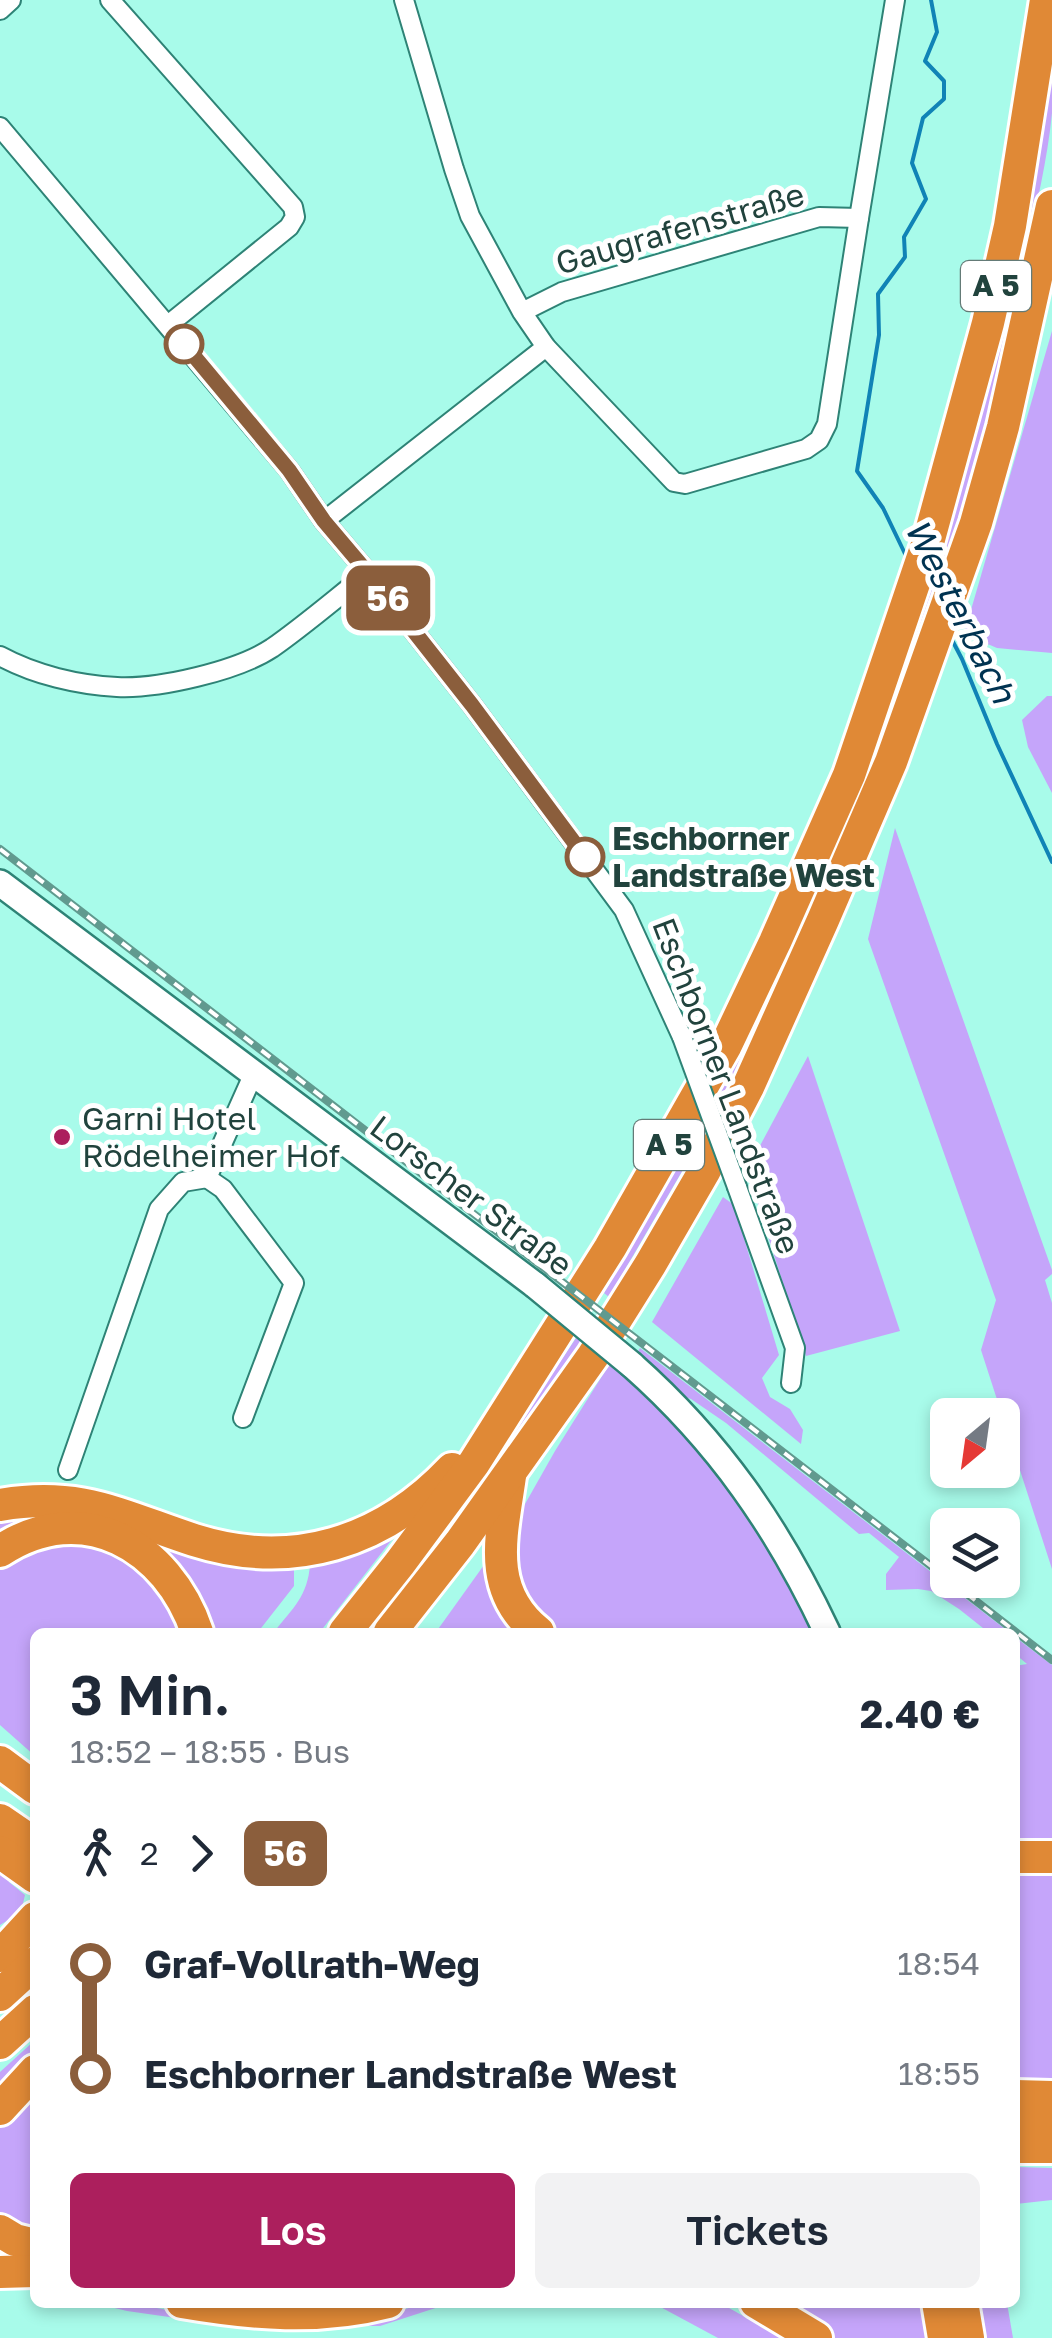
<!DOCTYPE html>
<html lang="de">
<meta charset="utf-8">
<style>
body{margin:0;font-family:"Golos Text",sans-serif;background:#f2f2f3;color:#1f2937;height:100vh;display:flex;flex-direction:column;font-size:38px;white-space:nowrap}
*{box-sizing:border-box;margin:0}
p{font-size:32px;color:#747a83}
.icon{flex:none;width:55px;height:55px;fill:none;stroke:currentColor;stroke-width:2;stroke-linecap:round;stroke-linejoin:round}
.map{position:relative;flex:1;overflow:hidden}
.side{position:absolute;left:30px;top:1628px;width:990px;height:680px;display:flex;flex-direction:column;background:#fff;border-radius:15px;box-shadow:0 5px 15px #0003}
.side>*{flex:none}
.badge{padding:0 20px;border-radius:15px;font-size:35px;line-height:65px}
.needle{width:65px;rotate:209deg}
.controls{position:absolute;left:930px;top:1398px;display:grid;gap:20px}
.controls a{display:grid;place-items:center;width:90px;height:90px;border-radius:15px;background:#fff;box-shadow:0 5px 15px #0003;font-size:50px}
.map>.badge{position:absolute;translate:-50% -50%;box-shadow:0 0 0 5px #fff}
.legs{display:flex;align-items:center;gap:15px;height:110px;padding:0 40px;font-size:32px}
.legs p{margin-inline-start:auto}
.head{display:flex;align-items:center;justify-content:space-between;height:170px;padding:0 40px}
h1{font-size:55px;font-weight:600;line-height:75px}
.primary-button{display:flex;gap:20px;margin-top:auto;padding:20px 40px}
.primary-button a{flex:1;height:115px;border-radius:15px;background:#ac1f5d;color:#fff;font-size:40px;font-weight:600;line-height:115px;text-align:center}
.primary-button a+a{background:#f2f2f3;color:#1f2937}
ul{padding:0 40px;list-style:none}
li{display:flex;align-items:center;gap:35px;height:110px;font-size:38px}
li i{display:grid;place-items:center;width:15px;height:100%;margin:0 12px;background:currentColor}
li i::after{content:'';width:25px;height:25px;margin:-12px;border:8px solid;border-radius:50%;background:#fff}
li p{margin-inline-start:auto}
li:first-child i{background:linear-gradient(#0000 50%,currentColor 0)}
li:last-child i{background:linear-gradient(currentColor 50%,#0000 0)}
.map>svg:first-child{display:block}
.green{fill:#c5a5fa}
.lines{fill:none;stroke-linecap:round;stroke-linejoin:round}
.stream{stroke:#1083b6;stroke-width:4}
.street-casing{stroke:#2e8376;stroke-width:22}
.secondary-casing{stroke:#2e8376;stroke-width:30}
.highway-casing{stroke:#fff;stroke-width:38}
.street{stroke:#fff;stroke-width:18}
.secondary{stroke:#fff;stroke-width:25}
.highway{stroke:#e08936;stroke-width:32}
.rail-casing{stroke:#619a8f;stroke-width:8}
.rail{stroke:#fff;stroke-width:4;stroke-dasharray:11;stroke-linecap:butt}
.street-bridge-casing{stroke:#2e8376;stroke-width:22;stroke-linecap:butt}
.secondary-bridge-casing{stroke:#2e8376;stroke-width:30;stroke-linecap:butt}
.street-bridge{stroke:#fff;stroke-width:18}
.secondary-bridge{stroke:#fff;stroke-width:25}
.line-1-casing{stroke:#fff;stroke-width:22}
.line-1{stroke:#8b5e3c;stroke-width:15}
.stop-1-dot{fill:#fff;stroke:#8b5e3c;stroke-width:5}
.poi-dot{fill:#ac1f5d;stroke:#fff;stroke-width:4}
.labels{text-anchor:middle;stroke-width:10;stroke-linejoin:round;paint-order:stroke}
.shield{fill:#fff;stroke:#647b77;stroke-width:2.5}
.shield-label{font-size:30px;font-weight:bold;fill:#21433d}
.street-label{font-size:32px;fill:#21433d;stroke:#fff}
.stop-label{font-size:32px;font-weight:bold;fill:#21433d;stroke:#fff;text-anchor:start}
.poi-label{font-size:32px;fill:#21433d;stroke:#fff;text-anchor:start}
.water-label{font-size:35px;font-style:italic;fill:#003351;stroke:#fff}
</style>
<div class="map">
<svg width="1052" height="2338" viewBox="0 0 1052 2338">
<rect width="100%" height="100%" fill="#a8fbea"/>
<g class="green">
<path d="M1052,60C1052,78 1052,96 1052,113C1047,165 1033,220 1022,271C996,391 963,508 925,624L917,623L980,416L1002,327Z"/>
<polygon points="1052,331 1052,653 997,648 964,634"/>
<polygon points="915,628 923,631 872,769 866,767"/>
<polygon points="1047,696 1052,696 1052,793 1028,747 1022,720"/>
<polygon points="895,828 1052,1270 1052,1274 1045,1280 1052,1303 1052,1569 981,1350 996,1300 868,939"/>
<polygon points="788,949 795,953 720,1104 717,1094"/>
<polygon points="808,1056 900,1331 806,1356 747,1170"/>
<polygon points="702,1122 705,1132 609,1297 604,1293"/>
<polygon points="723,1197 734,1205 779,1355 762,1378 770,1397 790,1409 803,1430 801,1444 652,1322"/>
<path d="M576,1338L582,1342C516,1442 446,1538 373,1632H364L503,1447Z"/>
<polygon points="640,1348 1009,1632 988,1632 959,1609 931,1591 918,1589 886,1590 886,1574 899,1557 869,1533 859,1534 726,1423 691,1399 685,1397 637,1353"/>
<path d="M609,1365C702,1431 757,1524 811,1622L809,1632H549L523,1609L512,1527L555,1451Z"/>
<polygon points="30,1509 294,1563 294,1586 258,1632 204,1632 150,1546 0,1540 0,1514"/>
<path d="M411,1515L320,1632H274C293,1608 308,1596 310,1564Z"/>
<polygon points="79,1537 136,1557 186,1632 35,1632 35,1756 0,1725 0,1569 16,1554"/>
<polygon points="489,1558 526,1632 436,1632"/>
<polygon points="1015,1637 1052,1665 1052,1848 1015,1849 1015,1666 1027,1664 1015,1654"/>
<polygon points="1052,1864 1052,2079 1015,2084 1015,1866"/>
<polygon points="0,1870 8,1876 9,1882 25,1895 21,1912 0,1925"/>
<polygon points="35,2040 35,2061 0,2097 0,2072"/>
<polygon points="35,2083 35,2239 0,2222 0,2122"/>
<polygon points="1015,2167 1052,2168 1052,2200 1015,2204"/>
<polygon points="94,2303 130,2303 232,2322 388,2314 426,2303 451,2303 380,2326 342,2326 308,2331 246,2328 127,2311"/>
<polygon points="653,2303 720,2303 783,2338 718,2338"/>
<polygon points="767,2303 927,2303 933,2338 826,2338"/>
<polygon points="970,2303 1007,2303 1013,2338 976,2338"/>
</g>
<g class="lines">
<g class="stream">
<polyline points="908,560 883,508 857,471 879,335 878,294 905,257 904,237 926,199 912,163 923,118 944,99 944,81 925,61 937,32 931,0"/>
<polyline points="951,638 962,659 997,744 1052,862"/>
</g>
<g class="street-casing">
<g id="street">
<polyline points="110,0 293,207 295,217 289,227 168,325"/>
<polyline points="404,0 454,169 470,216 522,312 546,347 674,482 685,484 806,449 819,440 827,424 859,218 819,217 562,292 522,312"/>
<polyline points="0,10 11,0"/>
<polyline points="0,127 289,470 324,521 368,573 472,705 624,910 682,1037"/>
<polyline points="859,218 895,0"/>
<polyline points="324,521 546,347"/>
<path d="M0,656C35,675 78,685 117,687C159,689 237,671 272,648C305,625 336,598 368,573"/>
<polyline points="207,1178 223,1189 294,1283 243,1418"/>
<polyline points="737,1187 795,1348 791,1383"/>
<polyline points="68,1470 159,1209 183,1182 207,1178 254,1073"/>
</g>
</g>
<g class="secondary-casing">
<g id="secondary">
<polyline points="0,883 535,1285"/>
<path d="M632,1365C719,1442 778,1528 827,1632"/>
</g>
</g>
<g class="highway-casing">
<g id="highway">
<path d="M510,1476C502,1534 485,1590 538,1632"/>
<path d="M0,1505C80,1491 121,1516 194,1540C292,1571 382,1543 452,1469"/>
<path d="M0,1551C83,1496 168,1546 197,1632"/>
<polyline points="345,1632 400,1563 474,1463 610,1248 726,1045 775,942 849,775 929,539 988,323 1010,226 1046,0"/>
<polyline points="390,1632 460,1543 593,1356 650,1265 705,1170 748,1087 823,920 891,762 976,523 1003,427 1052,206"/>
<polyline points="0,1762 35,1788"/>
<polyline points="0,1820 35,1844"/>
<polyline points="0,1852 35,1877"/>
<polyline points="1015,1857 1052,1857"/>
<polyline points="0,1956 35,1918"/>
<polyline points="0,1995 35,1963"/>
<polyline points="0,2043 35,2011"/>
<polyline points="1015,2096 1052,2097"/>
<polyline points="0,2109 35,2071"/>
<polyline points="1015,2122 1052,2122"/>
<polyline points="1015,2147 1052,2147"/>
<polyline points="0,2231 15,2240 35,2245"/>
<polyline points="0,2272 35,2271"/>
<path d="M182,2302C252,2314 319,2320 388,2302"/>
<polyline points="756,2302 816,2338"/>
<polyline points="938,2302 944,2338"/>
<polyline points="962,2302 968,2338"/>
</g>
</g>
<use href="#street" class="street"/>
<use href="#secondary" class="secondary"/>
<use href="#highway" class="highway"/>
<g class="rail-casing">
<g id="rail">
<polyline points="0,849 948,1579"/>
<polyline points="949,1580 1052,1660"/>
</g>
</g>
<use href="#rail" class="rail"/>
<g class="street-bridge-casing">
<polyline id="street-bridge" points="682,1037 737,1187"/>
</g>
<g class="secondary-bridge-casing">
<polyline id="secondary-bridge" points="535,1285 632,1365"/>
</g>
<use href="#street-bridge" class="street-bridge"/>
<use href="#secondary-bridge" class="secondary-bridge"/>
</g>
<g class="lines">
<g class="line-1-casing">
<polyline id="line-1" points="184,344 289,470 324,521 368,573 472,705 585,857"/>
</g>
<use href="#line-1" class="line-1"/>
</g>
<g class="stop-1-dot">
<circle cx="184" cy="344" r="18"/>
<circle cx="585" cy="857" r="18"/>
</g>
<circle class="poi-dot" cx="62" cy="1137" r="10"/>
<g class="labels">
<g class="shield">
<rect x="961" y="261" width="70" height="50" rx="8"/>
<rect x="634" y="1120" width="70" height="50" rx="8"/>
</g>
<g class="shield-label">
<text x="996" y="296">A 5</text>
<text x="669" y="1155">A 5</text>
</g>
<g class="street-label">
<text transform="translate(680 229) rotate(-16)" y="11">Gaugrafenstraße</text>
<text transform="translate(726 1086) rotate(69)" y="11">Eschborner Landstraße</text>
<text transform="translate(471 1196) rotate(37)" y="11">Lorscher Straße</text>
</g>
<g class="stop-label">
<text x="612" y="850">Eschborner<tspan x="612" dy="37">Landstraße West</tspan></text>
</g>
<g class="poi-label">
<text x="82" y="1130">Garni Hotel<tspan x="82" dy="37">Rödelheimer Hof</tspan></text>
</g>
<g class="water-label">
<text transform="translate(960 611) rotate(63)" y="12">Westerbach</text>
</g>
</g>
</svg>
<div class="controls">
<a><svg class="needle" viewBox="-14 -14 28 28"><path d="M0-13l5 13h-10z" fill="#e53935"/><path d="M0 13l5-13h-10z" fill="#747a83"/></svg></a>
<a><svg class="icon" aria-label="layers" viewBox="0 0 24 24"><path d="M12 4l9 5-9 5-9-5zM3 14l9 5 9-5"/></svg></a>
</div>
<b class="badge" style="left:388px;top:598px;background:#8b5e3c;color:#fff">56</b>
<section class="side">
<div class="head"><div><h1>3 Min.</h1><p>18:52 – 18:55 · Bus</p></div><b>2.40 €</b></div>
<div class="legs"><svg class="icon" aria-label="walk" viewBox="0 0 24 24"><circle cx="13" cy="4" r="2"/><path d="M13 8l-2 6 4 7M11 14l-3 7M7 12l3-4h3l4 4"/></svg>2<svg class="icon" aria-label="forward" viewBox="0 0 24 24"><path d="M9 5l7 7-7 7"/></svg><b class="badge" style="background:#8b5e3c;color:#fff">56</b></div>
<ul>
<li><i style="color:#8b5e3c"></i><b>Graf-Vollrath-Weg</b><p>18:54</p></li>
<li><i style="color:#8b5e3c"></i><b>Eschborner Landstraße West</b><p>18:55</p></li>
</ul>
<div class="primary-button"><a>Los</a><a>Tickets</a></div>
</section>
</div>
